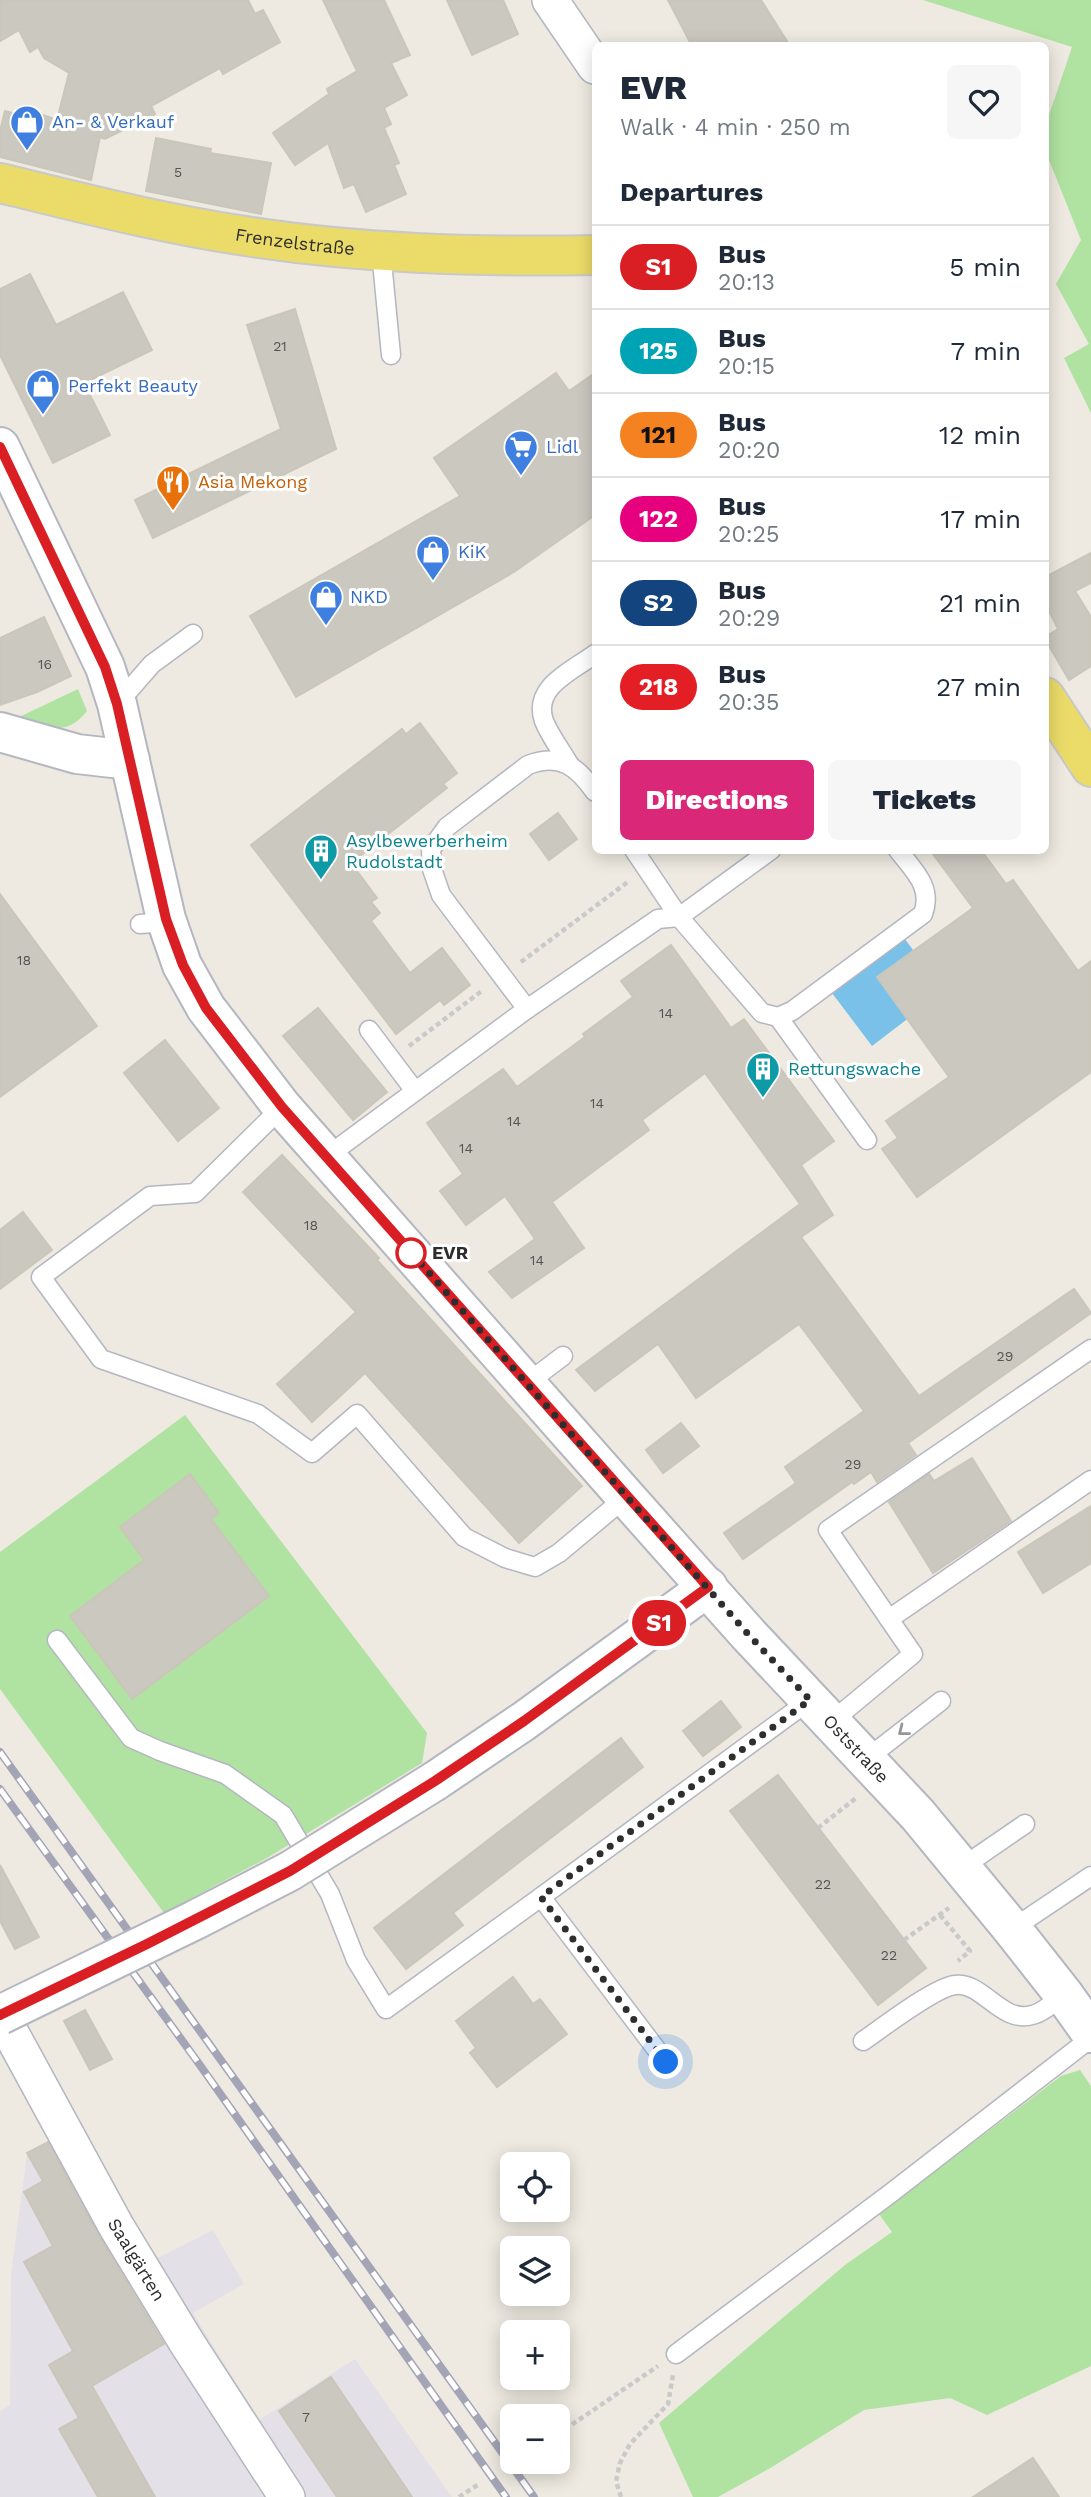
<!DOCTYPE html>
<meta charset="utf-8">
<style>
body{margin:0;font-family:"Work Sans",sans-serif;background:#f6f6f7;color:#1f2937;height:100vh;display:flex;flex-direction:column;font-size:26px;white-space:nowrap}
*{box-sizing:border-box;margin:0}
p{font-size:23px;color:#747a83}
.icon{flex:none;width:38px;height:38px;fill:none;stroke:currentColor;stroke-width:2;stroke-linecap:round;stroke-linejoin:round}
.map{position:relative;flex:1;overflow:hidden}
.drawer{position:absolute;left:592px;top:42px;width:457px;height:812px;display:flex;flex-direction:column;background:#fff;border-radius:10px;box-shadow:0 4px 18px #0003}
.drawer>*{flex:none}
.badge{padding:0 14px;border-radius:23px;font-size:24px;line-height:46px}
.buttons{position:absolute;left:500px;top:2152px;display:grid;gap:14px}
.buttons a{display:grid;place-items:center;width:70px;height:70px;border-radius:10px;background:#fff;box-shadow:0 4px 18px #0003;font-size:35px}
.you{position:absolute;width:35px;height:35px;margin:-18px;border:5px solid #fff;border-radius:50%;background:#1a73e8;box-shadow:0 0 0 10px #1a73e833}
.map>.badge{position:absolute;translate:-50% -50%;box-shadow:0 0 0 4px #fff}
h2{padding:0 28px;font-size:26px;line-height:63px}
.round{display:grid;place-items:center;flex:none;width:74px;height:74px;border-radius:10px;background:#f6f6f7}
.overview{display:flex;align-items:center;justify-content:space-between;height:119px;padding:0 28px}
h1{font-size:33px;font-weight:800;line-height:52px}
.action{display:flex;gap:14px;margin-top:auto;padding:14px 28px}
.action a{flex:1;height:80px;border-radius:10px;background:#db2777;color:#fff;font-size:28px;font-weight:800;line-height:80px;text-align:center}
.action a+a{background:#f6f6f7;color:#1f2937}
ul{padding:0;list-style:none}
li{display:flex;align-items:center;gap:21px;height:84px;padding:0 28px;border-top:2px solid #e0e1e3}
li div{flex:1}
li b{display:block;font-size:26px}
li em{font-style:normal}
li .badge{min-width:77px;font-weight:700;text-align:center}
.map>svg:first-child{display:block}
.industrial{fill:#e3e1e7}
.green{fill:#b0e2a1}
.water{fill:#7ac1ea}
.building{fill:#cac8bf;stroke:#cac6ba;stroke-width:2}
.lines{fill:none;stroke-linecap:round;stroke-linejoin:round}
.lane-casing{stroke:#b4b6c0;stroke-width:21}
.street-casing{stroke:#b4b6c0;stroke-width:38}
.secondary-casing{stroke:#b4b6c0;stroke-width:42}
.primary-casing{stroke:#c9c9c9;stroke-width:42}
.path{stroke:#c9c9c9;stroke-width:4.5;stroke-dasharray:5 3.5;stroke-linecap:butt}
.lane{stroke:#fff;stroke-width:18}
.street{stroke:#fff;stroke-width:35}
.secondary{stroke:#fff;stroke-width:38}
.primary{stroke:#ebdb69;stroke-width:38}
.rail-casing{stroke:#a4a4b7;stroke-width:8}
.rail{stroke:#fff;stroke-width:5;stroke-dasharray:16;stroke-linecap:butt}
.secondary-bridge-casing{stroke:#b4b6c0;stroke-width:42;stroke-linecap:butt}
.secondary-bridge{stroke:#fff;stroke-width:38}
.oneway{stroke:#969696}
.line-casing{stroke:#fff;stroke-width:16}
.line{stroke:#da1f24;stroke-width:10}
.walk{stroke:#2e2e2e;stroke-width:7;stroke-dasharray:0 12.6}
.stop-dot{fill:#fff;stroke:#da1f24;stroke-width:3.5}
.labels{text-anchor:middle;stroke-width:6;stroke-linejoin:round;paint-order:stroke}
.number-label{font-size:14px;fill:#555452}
.shop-label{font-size:18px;fill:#366cbe;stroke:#fff;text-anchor:start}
.street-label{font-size:18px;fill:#2e2e2e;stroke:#fff}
.food-label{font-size:18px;fill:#c56008;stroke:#fff;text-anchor:start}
.culture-label{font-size:18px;fill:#0d838f;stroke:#fff;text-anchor:start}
.stop-label{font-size:18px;font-weight:bold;fill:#2e2e2e;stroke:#fff;text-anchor:start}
</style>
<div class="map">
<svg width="1091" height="2497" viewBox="0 0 1091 2497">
<rect width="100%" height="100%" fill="#eeeae1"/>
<polygon class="industrial" points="53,2139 128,2273 213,2230 244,2284 193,2313 259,2420 355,2359 452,2497 0,2497 0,2411 10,2405 11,2274 27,2154"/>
<g class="green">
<polygon points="923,0 1091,0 1091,413 1064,358 1089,344 1056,284 1081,240 1045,150 1045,127 1072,47"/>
<path d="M78,689L87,711C65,739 44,726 15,719Z"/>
<polygon points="185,1415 427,1733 422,1763 267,1858 164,1913 0,1689 0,1552"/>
<polygon points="1080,2070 1091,2086 1091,2366 987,2415 950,2398 864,2410 772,2467 718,2497 693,2497 659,2423 845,2265 892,2232 879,2214 1061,2076"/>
</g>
<polygon class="water" points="904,938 944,991 872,1046 832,993"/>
<g class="building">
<polygon points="0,0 248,0 255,14 263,10 280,42 223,74 220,68 151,106 155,114 105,139 100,137 91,180 0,157 0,131 5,111 42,121 43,115 57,120 69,73 44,58 38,47 30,52 19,30 0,41"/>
<polygon points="323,0 384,0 410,55 391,63 407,95 384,108 391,124 384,128 399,163 394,165 406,194 366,212 354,184 344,188 328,143 295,165 273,133 329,94 327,89 357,71"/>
<polygon points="447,0 503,0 518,34 472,55"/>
<polygon points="668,0 761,0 790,46 692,46"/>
<polygon points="156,138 211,149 210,153 271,163 261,214 146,191"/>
<polygon points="30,274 56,325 123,292 152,350 84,383 110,435 53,463 0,355 0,289"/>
<polygon points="295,309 336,449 153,538 135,500 281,429 247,325"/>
<polygon points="556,373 569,391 595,373 595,515 514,572 296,697 250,616 460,496 434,458"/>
<polygon points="1091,553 1091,583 1075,591 1091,617 1091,666 1069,680 1045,639 1045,637 1058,629 1045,603 1045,577"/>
<polygon points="44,617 71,676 37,692 0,705 0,638"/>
<polygon points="420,723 457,773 443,784 447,788 351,863 377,898 371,902 380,913 371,921 410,973 442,948 470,985 444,1005 440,1000 396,1034 251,845 402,729 406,734"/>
<polygon points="558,813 577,839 549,860 530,834"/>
<polygon points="930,850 981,850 1006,884 1013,880 1078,971 1091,961 1091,1072 917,1197 882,1149 898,1138 886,1121 949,1077 877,977 973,908"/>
<polygon points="0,894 97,1026 0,1097"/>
<polygon points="671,945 731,1028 744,1019 834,1141 801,1165 833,1215 801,1237 919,1396 1074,1289 1091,1313 908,1443 916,1455 877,1482 871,1472 854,1484 852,1482 743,1559 724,1533 796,1483 785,1467 864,1411 799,1324 696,1398 658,1344 595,1391 576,1370 800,1204 705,1073 642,1120 649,1130 552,1202 584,1248 512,1298 489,1272 535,1239 505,1196 466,1225 440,1191 463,1174 427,1123 503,1069 517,1087 585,1037 583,1034 633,997 621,981"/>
<polygon points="318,1008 387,1092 353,1120 283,1036"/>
<polygon points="165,1040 219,1108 178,1141 124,1073"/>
<polygon points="282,1155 379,1258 377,1260 582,1486 519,1543 365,1373 312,1422 277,1384 356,1312 243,1192"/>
<polygon points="23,1212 52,1250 0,1289 0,1230"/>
<polygon points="681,1423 699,1446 663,1473 646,1450"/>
<polygon points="972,1458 1011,1521 933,1573 889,1502 929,1474 934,1481"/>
<polygon points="190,1474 219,1513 211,1519 269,1596 132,1699 70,1616 144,1560 120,1527"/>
<polygon points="1091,1506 1091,1563 1043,1593 1018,1552"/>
<polygon points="721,1701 741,1727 703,1756 683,1731"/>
<polygon points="621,1738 643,1767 453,1913 463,1925 406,1969 374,1928"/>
<polygon points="778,1775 926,1968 878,2005 730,1811"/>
<polygon points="0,1865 39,1937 15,1949 0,1921"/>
<polygon points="513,1977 533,2004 540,1999 567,2034 497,2087 470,2053 476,2048 456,2021"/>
<polygon points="85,2010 112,2059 90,2070 64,2021"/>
<polygon points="48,2142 99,2236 164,2344 92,2386 155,2497 98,2497 59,2429 79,2418 49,2365 73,2351 24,2262 53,2246 24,2192 43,2181 27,2153"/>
<polygon points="331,2377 412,2497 337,2497 279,2411"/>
<polygon points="1033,2458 1059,2497 973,2497"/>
</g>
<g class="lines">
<g class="lane-casing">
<g id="lane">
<polyline points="381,251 391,355"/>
<polyline points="117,704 152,664 193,634"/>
<path d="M569,764C561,750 550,736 544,721C532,687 572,671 595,654"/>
<path d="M771,850L679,917L762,1013L778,1017L792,1011L923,914C933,887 914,871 898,850"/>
<polyline points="140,924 153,923 166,919"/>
<path d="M527,1009L441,895L432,869L431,849L447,827L528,765C560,753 577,766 595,792"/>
<polyline points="778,1017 867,1140"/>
<polyline points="369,1030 415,1091"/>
<polyline points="282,1107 195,1193 150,1196 41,1277 101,1359 258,1414 312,1453 357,1414 464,1537 505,1558 535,1567 559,1553 626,1497"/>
<polyline points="326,1157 527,1009 658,919 679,917 634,850"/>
<polyline points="526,1384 563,1356"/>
<polyline points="889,1619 1091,1480"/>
<polyline points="57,1640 131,1738 160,1751 225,1774 283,1815 330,1894 356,1960 386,2009 541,1897"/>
<polyline points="831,1722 913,1654 828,1530 1091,1349"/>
<polyline points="865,1760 941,1701"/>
<polyline points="961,1868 1025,1824"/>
<polyline points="1012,1929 1091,1876"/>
<path d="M863,2041C882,2028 935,1987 955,1985C982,1981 1001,2024 1032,2015C1043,2013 1055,2001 1064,1995"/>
<polyline points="666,2062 541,1897 810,1700"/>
<polyline points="676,2354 891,2193 1091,2038"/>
</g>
</g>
<g class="street-casing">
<g id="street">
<polyline points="550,0 595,66"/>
<path id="s1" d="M0,2013L116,2226L187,2343L287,2497"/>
</g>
</g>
<g class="secondary-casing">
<g id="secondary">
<path id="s2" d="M0,447L105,667L117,704L166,919L182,965L206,1008L282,1107L626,1497L748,1634L918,1815L1012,1929L1064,1995L1091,2033"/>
<polyline points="0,732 77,754 130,760"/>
<polyline points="435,1781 524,1721 708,1587"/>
</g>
</g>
<g class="primary-casing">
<g id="primary">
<path id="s3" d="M0,183C79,202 159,223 239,235C356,254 477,257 595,255"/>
<polyline points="1045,697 1091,767"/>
</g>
</g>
<g class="path">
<polyline points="521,962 629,881"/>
<polyline points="409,1046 483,990"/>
<polyline points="818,1828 856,1798"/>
<polyline points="940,1915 970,1951 958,1961"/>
<polyline points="904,1940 949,1908"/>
<polyline points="558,2434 658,2366"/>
<polyline points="459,2497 479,2484"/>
<polyline points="621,2497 616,2481 620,2463 630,2444 668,2404 673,2375"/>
</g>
<use href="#lane" class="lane"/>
<use href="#street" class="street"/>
<use href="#secondary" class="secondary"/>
<use href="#primary" class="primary"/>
<g class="rail-casing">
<g id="rail">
<polyline points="0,1752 534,2497"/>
<polyline points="0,1789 197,2061 506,2497"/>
</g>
</g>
<use href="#rail" class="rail"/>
<g class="secondary-bridge-casing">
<polyline id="secondary-bridge" points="0,2015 195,1920 290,1871 435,1781"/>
</g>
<use href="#secondary-bridge" class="secondary-bridge"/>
</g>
<defs><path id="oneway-chevron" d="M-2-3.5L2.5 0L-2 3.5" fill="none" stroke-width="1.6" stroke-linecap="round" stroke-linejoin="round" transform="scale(1.75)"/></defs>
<use class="oneway" href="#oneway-chevron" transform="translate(903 1731) rotate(142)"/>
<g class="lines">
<g class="line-casing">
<polyline id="line" points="0,447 105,667 117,704 166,919 183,965 206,1008 282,1107 708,1587 524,1721 435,1781 290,1871 147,1944 0,2015"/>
</g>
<use href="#line" class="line"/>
<polyline class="walk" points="411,1253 408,1249 748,1634 810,1700 541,1897 666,2062"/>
</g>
<defs>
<g id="shop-pin" transform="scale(1.75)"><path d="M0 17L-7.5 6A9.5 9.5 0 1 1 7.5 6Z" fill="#3f7fe0" stroke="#fff"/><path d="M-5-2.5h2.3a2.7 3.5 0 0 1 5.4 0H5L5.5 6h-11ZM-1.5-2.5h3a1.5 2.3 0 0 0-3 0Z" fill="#fff"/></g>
<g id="supermarket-pin" transform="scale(1.75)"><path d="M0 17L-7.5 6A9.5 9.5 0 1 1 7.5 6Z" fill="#3f7fe0" stroke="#fff"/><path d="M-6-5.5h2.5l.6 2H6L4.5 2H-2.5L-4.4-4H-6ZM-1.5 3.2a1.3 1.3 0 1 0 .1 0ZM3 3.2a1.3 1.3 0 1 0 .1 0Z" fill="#fff"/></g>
<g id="restaurant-pin" transform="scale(1.75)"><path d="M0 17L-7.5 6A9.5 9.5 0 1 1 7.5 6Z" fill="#e8710a" stroke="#fff"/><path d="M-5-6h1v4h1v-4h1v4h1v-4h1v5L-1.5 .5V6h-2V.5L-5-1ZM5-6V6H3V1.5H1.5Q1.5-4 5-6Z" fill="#fff"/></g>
<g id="building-pin" transform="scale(1.75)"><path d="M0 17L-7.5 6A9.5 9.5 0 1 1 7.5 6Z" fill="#0f9aa8" stroke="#fff"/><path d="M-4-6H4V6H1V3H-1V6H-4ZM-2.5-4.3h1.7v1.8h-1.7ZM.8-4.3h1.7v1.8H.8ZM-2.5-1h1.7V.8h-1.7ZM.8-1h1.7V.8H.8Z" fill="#fff"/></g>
</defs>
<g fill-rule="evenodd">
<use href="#shop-pin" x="27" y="122"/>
<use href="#shop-pin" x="43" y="386"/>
<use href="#supermarket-pin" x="521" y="447"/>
<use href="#restaurant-pin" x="173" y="482"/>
<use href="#shop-pin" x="433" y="552"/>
<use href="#shop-pin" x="326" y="597"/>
<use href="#building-pin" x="321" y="851"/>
<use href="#building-pin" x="763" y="1069"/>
</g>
<circle class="stop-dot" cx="411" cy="1253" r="14"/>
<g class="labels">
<g class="number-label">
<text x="178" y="177">5</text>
<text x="280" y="351">21</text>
<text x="45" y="669">16</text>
<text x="24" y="965">18</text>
<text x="666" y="1018">14</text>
<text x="597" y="1108">14</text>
<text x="514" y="1126">14</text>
<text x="466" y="1153">14</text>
<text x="311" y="1230">18</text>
<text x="537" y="1265">14</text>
<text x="1005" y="1361">29</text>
<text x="853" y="1469">29</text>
<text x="823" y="1889">22</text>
<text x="889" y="1960">22</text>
<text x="306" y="2422">7</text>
</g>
<g class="shop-label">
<text x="52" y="128">An- &amp; Verkauf</text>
<text x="68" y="392">Perfekt Beauty</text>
<text x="546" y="453">Lidl</text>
<text x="458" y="558">KiK</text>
<text x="350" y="603">NKD</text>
</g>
<g class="street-label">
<text dy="6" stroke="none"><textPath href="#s3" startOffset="301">Frenzelstraße</textPath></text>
<text dy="6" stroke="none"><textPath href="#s2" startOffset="1587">Oststraße</textPath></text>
<text dy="6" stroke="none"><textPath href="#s1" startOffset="282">Saalgärten</textPath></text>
</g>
<g class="food-label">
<text x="198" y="488">Asia Mekong</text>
</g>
<g class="culture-label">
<text x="346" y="847">Asylbewerberheim<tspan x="346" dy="21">Rudolstadt</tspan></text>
<text x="788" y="1075">Rettungswache</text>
</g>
<g class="stop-label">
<text x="432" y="1259">EVR</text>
</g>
</g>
</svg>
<div class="buttons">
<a><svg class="icon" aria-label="locate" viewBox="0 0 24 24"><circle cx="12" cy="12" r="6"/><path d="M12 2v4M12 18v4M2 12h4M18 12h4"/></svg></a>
<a><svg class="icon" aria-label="layers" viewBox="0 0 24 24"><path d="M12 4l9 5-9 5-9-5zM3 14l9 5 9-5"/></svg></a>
<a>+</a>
<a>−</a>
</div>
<div class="you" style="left:666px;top:2062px"></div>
<b class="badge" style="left:659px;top:1623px;background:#da1f24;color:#fff">S1</b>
<section class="drawer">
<div class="overview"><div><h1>EVR</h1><p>Walk · 4 min · 250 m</p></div><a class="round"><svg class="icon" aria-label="heart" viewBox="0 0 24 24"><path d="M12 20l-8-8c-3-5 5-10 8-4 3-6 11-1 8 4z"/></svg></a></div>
<h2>Departures</h2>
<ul>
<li><span class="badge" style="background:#da1f24;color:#fff">S1</span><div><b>Bus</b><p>20:13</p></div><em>5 min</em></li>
<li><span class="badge" style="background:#00a3b4;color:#fff">125</span><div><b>Bus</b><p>20:15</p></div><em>7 min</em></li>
<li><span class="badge" style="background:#f58220;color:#111">121</span><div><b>Bus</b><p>20:20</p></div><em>12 min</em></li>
<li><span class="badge" style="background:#e6007e;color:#fff">122</span><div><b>Bus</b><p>20:25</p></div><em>17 min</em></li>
<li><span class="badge" style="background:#13447e;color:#fff">S2</span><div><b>Bus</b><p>20:29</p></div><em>21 min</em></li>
<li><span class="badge" style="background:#e31e24;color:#fff">218</span><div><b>Bus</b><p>20:35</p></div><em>27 min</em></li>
</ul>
<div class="action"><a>Directions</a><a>Tickets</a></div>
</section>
</div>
